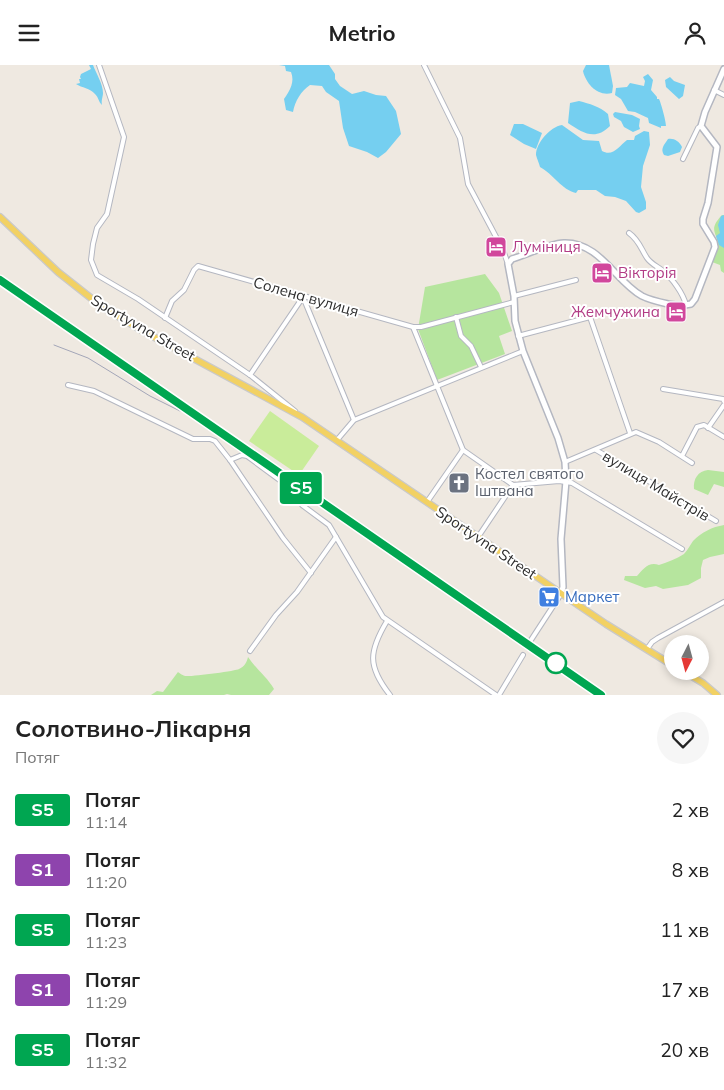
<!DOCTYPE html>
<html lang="uk">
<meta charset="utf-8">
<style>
body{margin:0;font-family:Mulish,sans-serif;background:#f6f6f6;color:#222;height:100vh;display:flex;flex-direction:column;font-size:19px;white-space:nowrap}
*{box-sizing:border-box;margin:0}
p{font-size:16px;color:#767676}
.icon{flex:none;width:28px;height:28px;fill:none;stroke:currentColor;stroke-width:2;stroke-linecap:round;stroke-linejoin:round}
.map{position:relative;height:630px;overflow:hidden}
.panel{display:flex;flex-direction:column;background:#fff;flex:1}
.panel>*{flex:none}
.badge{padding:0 10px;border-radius:4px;font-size:18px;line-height:32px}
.needle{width:32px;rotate:186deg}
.controls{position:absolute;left:664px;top:570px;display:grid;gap:10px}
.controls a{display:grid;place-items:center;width:45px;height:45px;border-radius:50%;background:#fff;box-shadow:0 2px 8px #0003;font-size:25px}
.map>.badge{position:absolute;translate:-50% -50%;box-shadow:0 0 0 2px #fff}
.round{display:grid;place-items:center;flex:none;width:52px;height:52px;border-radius:26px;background:#f6f6f6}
.head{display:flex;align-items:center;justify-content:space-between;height:85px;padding:0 15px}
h1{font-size:24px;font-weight:700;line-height:38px}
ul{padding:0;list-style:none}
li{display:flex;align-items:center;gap:15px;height:60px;padding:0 15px}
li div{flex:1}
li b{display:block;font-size:19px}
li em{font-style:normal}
li .badge{min-width:55px;font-weight:700;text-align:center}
header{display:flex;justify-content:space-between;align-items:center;height:65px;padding:0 15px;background:#fff;font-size:22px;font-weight:700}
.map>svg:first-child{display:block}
.green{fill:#b6e59e}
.pitch{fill:#c9ec9a}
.water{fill:#75cff0}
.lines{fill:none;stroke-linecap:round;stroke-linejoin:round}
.street-casing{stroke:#b4b7c1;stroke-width:6}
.secondary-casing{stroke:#b4b7c1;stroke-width:8}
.primary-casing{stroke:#c9c9c9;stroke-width:8}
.street{stroke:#fff;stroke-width:4}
.secondary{stroke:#fff;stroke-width:5}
.primary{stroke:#f2d163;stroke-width:5.5}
.rail{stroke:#a3a6b8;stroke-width:1}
.line-casing{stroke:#fff;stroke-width:11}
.line{stroke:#00a651;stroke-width:8}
.stop-dot{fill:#fff;stroke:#00a651;stroke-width:2.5}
.labels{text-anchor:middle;stroke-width:4;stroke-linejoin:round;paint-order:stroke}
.hotel-label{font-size:15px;fill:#b23c85;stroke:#fff;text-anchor:start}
.street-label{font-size:15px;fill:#2e2e2e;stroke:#fff}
.worship-label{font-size:15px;fill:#5b616d;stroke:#fff;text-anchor:start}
.shop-label{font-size:15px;fill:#366cbe;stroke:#fff;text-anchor:start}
</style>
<header><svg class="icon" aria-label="menu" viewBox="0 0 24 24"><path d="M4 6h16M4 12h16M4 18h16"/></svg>Metrio<svg class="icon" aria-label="person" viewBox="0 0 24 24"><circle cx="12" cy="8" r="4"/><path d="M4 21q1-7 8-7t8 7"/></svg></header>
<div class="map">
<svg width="724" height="630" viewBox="0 0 724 630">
<rect width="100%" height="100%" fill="#efe9e1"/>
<g class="green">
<path d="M722,150H724V208L721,206L720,200L712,197C714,192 717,186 718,181C718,167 707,166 722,150Z"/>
<polygon points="485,209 499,228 512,266 499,271 505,289 437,315 418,264 425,222"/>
<path d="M708,405L724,407V422L714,419L708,430L694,424C693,414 698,406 708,405Z"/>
<path d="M724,460V489L710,492L703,495L701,503V513L688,520L663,524L656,521L645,523L624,515L625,511H637C643,504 649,496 659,500C668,497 676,494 684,489C688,485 690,480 693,476C702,467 712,462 724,460Z"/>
<path d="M248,592C256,604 267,612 274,624L269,630H231L227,629L224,630H151L157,626L163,627L178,607C179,608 184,611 185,611C190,612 236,606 239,604C244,602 247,597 248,592Z"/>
</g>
<polygon class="pitch" points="270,346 319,381 299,410 249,376"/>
<g class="water">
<path d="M89,0H93C96,8 103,19 103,28C103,32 101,35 102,40C98,36 99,33 95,29C90,23 82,23 76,19L80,18L79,14H81L80,12L81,9L91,4Z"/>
<path d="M279,0H329L335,9V14L340,21L352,29L364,26L376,30L386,31L396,46L401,69L386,87L378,93L367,87L349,81L343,63L339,36L326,27L322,21L310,20C301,26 295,36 293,47L286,45L284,34C290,25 295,17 291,7L286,6L285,1Z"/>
<path d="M586,0H609L613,21L612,28C598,32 586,19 583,6Z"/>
<path d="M648,9L653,15L651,25L657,32V34H659C661,38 666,56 666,61H661V63L649,58L648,53L635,47L628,46L621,34L615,30L616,23L627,22L630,18L644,21L645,16L643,12Z"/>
<polygon points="670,12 674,16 685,20 683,31 679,34 666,22 665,15"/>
<path d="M579,36C590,39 599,41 608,49L610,61C595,76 583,68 568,58L570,38Z"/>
<polygon points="615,47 632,50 640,54 639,61 640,64 633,67 624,62 621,56 614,52 613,49"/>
<polygon points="514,59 523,59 542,68 536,84 524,79 510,70"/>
<path d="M562,60L583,75L599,76L602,86C613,92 619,81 627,75H634L635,71L644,66L649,67L650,80L643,101L641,122L646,137V144L639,148L636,147L626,136L615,132L605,131L596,125H578L576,128C562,125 553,109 540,102C539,98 537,94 536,90C536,78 550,62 562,60Z"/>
<path d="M668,74C674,73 679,76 682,82L680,87L668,91L664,90C660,84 664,80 668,74Z"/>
<polygon points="724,150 724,183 719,180 716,171 720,168 718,160 721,151"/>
</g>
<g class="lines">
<g class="street-casing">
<g id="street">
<polyline points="99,0 124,72 107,149 97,163 93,179 91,195 97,210 138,234 250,310 295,346"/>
<polyline points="424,0 460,73 468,119 503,185 508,199"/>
<polyline points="714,25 724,30"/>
<polyline points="683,94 698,63 701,61"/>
<path d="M629,168C639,175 641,184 647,193C651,199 657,201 662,205C672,213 683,228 686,240"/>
<polyline points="514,231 576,215"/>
<polyline points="303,232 354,355"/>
<polyline points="456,252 461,271 471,281 481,302"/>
<polyline points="165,253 172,236 184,225 194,205 198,201 413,262 463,385 513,420 559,416 572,418 682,484"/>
<polyline points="413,262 421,262 514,237"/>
<polyline points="518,271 590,252 630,368"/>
<polyline points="250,310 303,232"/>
<polyline points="68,320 94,326 193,374 210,374 215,376 230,395 283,473 311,508"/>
<polyline points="663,324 723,334 724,336"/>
<polyline points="708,363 724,340"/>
<polyline points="337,375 354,355 523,286"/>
<polyline points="596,385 716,456"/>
<polyline points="682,391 697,362 704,360 724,372"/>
<polyline points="230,395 242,390 247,391 300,430 299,435 302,440 329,460 383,552 496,630"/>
<polyline points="565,397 636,367 659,377 692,398"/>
<polyline points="427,437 463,385"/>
<polyline points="478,472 513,420"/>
<path d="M387,556C369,586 367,601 390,630"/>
<polyline points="531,575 561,529"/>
<polyline points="647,584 652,577 658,573 724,537"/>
<polyline points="250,586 276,550 297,527 336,472"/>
<polyline points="499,630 523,590"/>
</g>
</g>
<g class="secondary-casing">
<path id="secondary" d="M561,529L563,522L561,474L566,416L565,397L558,373L523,286L515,256L514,231L508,199L512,194C529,189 547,179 564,178C600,177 615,216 642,231C650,235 659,237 668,239C676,240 683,241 691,239L695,234L715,182L714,177L703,159V154L708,138L717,82L701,61L705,47L724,4"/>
</g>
<g class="primary-casing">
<g id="primary">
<polyline points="0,152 58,207 101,241 141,265 302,352 606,559 672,600"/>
<polyline points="683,606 703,618 717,630"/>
</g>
</g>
<use href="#street" class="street"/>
<use href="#secondary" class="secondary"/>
<use href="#primary" class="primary"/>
<g class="rail">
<polyline points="0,215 601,630"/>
<polyline points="54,280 88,293 150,331 180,346"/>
</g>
</g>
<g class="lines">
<g class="line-casing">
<polyline id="line" points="0,215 601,630"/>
</g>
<use href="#line" class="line"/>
</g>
<defs>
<g id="hotel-square" transform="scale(1.125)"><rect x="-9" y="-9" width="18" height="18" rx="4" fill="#d1479c" stroke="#fff"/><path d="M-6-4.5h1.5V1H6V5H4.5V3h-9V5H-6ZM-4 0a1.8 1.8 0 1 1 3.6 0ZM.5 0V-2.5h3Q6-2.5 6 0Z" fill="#fff"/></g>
<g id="church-square" transform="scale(1.125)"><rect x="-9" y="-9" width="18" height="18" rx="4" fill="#6b7280" stroke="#fff"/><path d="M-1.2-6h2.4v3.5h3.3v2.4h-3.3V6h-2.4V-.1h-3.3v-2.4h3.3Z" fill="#fff"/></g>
<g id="supermarket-square" transform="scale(1.125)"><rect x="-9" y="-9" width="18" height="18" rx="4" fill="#3f7fe0" stroke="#fff"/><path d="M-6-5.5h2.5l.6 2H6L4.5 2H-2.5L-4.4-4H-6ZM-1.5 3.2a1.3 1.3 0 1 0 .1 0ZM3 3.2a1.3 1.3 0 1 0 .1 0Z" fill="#fff"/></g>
</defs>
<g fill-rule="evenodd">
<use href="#hotel-square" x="496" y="182"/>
<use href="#hotel-square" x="602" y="208"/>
<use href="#hotel-square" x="676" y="247"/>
<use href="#church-square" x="459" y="418"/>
<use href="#supermarket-square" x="549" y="532"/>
</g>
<circle class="stop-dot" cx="556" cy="598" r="10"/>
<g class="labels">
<g class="hotel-label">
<text x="512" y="187">Луміниця</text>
<text x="618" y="213">Вікторія</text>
<text x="660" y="252" text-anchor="end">Жемчужина</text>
</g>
<g class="street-label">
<text transform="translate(306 232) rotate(16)" y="5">Солена вулиця</text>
<text transform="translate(143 263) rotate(30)" y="5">Sportyvna Street</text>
<text transform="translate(656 421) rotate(31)" y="5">вулиця Майстрів</text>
<text transform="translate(486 478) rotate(34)" y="5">Sportyvna Street</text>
</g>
<g class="worship-label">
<text x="475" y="414">Костел святого<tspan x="475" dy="17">Іштвана</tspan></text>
</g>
<g class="shop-label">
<text x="565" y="537">Маркет</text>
</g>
</g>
</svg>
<div class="controls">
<a><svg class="needle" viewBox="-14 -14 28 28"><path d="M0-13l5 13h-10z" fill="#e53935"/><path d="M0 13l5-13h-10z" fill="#767676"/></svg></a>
</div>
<b class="badge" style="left:301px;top:423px;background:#00a651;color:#fff">S5</b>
</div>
<section class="panel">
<div class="head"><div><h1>Солотвино-Лікарня</h1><p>Потяг</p></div><a class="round"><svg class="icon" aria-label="heart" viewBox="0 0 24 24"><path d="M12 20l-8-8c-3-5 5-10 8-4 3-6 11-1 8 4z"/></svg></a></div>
<ul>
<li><span class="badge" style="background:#00a651;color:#fff">S5</span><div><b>Потяг</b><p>11:14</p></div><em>2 хв</em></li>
<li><span class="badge" style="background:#8e44ad;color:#fff">S1</span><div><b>Потяг</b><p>11:20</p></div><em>8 хв</em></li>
<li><span class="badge" style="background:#00a651;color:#fff">S5</span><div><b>Потяг</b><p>11:23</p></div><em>11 хв</em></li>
<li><span class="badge" style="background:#8e44ad;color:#fff">S1</span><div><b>Потяг</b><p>11:29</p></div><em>17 хв</em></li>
<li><span class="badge" style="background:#00a651;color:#fff">S5</span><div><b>Потяг</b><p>11:32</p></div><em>20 хв</em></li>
</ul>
</section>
